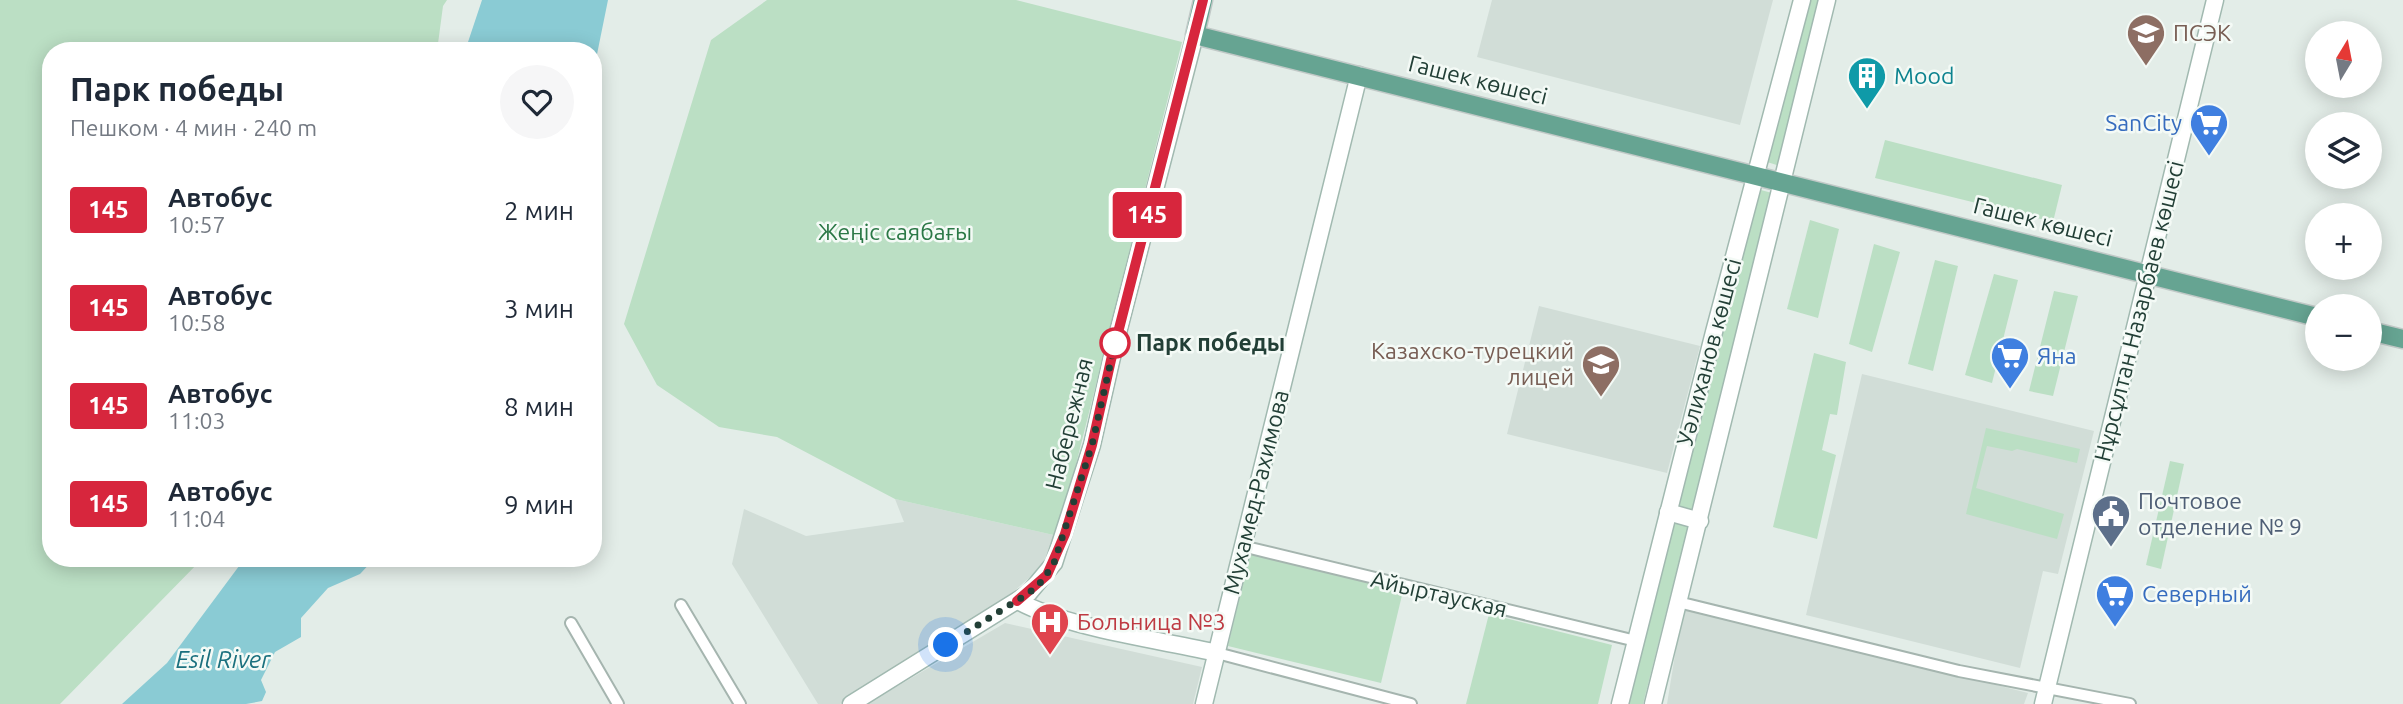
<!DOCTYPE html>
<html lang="ru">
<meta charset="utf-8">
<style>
body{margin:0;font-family:Ubuntu,sans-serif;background:#f6f6f7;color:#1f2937;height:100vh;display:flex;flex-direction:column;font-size:26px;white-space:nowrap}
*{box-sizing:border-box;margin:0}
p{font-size:23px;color:#747a83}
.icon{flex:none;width:38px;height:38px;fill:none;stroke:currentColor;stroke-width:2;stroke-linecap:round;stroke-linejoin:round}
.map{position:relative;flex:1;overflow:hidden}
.details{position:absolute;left:42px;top:42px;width:560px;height:525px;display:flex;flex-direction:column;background:#fff;border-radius:28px;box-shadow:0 4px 18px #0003}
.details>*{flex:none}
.badge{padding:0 14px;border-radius:5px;font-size:24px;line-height:46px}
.needle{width:46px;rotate:10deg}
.buttons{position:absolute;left:2305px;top:21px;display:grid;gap:14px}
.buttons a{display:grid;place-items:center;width:77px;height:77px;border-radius:50%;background:#fff;box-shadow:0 4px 18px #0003;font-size:35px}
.you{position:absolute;width:35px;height:35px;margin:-18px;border:5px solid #fff;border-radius:50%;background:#1a73e8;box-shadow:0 0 0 10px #1a73e833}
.map>.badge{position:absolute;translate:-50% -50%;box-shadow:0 0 0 4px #fff}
.round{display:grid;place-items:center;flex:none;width:74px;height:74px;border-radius:37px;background:#f6f6f7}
.headline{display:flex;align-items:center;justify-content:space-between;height:119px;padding:0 28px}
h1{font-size:33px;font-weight:700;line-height:52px}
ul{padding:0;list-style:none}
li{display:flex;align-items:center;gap:21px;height:98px;padding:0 28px}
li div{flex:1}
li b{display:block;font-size:26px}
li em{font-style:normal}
li .badge{min-width:77px;font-weight:700;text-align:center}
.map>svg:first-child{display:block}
.built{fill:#d1ddd7}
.green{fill:#bbdfc4}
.water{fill:#8acbd4}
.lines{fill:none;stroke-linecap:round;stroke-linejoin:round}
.street-casing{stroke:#a5b5af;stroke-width:14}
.secondary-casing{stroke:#a1b9b0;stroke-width:19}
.primary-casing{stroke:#c1c9c7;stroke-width:21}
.street{stroke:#fff;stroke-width:10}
.secondary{stroke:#fff;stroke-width:16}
.primary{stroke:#66a492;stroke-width:18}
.line-casing{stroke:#fff;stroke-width:16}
.line{stroke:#d7263d;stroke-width:10}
.walk{stroke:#223f36;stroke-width:7;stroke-dasharray:0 12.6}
.stop-dot{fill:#fff;stroke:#d7263d;stroke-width:3.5}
.labels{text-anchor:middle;stroke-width:5;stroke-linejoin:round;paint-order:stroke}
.education-label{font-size:23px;fill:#785e54;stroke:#f4faf6;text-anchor:start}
.culture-label{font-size:23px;fill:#0d838f;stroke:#f4faf6;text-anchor:start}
.street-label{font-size:23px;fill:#223f36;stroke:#f4faf6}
.shop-label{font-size:23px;fill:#366cbe;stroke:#f4faf6;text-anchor:start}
.park-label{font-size:23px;fill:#2b7846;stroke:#f4faf6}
.stop-label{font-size:23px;font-weight:bold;fill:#223f36;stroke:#f4faf6;text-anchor:start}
.service-label{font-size:23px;fill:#4e5e75;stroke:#f4faf6;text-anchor:start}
.health-label{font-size:23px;fill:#be3a42;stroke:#f4faf6;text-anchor:start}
.water-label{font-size:24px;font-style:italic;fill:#1a707e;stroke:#f4faf6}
</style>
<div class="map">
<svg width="2403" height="704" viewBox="0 0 2403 704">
<rect width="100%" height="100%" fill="#e3ede8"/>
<g class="built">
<polygon points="1492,0 1773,0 1740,125 1477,57"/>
<polygon points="1539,306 1700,346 1667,473 1507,434"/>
<polygon points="1862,374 2094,431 2058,574 2043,571 2020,668 1806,615"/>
<polygon points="895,499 1058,536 1039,569 994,609 840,704 818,704 732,564 744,509 806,536 904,522"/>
<polygon points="1683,606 2028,693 2024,704 1667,704"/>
<polygon points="1005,623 1202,667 1193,704 867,704"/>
</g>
<g class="green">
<polygon points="0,0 447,0 443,6 437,51 51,51 51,558 203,558 60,704 0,704"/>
<polygon points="767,0 1016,0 1182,42 1058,536 895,499 777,437 719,427 657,385 624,324 711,40"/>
<polygon points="1808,0 1822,0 1780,166 1767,162"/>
<polygon points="1885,140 2062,185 2053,222 1875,178"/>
<polygon points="1757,189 1772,193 1643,704 1627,704"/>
<polygon points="1810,220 1839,229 1818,318 1787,309"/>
<polygon points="1874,244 1900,252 1872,352 1849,344"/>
<polygon points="1935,260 1958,266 1933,371 1908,364"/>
<polygon points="1994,274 2018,280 1992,383 1965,375"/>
<polygon points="2054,291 2078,296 2053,396 2029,391"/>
<polygon points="1814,353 1846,362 1837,415 1830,414 1822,450 1836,455 1817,539 1773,527"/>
<polygon points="1986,428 2080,449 2077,463 2017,449 2012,451 1987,446 1976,488 2064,514 2057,539 1966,514"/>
<polygon points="2170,461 2184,464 2161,569 2146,565"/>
<polygon points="1250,554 1403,591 1381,683 1228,646"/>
<polygon points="1489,614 1612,645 1598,704 1466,704"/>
</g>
<g class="water">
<polygon points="482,0 608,0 593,74 593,51 465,51"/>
<polygon points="245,558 375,558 360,574 328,588 301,618 301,637 275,652 261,680 266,692 262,701 246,704 122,704 167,663"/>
</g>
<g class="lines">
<g class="street-casing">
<g id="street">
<polyline points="1242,546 1636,641"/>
<polyline points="1678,602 1959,671 2130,704"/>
<polyline points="681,605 740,704"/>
<polyline points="571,623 618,704"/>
<polyline points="1217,653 1411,704"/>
</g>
</g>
<g class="secondary-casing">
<g id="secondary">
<polyline points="1668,512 1700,521"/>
<path d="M1018,601C1067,628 1160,640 1217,653"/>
<polyline points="851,704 1029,593 1054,563 1092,445 1115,344 1195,35"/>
<polyline points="1204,704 1359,75"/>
<polyline points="1620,704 1714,332 1802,0"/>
<polyline points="1653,704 1827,0"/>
<polyline points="2043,704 2215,0"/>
</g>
</g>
<g class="primary-casing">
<g id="primary">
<polyline points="1203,0 1195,35 2317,317"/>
<polyline points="2370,331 2403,339"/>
</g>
</g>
<use href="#street" class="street"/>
<use href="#secondary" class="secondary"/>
<use href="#primary" class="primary"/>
</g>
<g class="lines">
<g class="line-casing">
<polyline id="line" points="1017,601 1047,575 1065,534 1092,445 1111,360 1203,0"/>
</g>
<use href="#line" class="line"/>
<polyline class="walk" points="946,645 1029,593 1042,581 1054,563 1092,445 1115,343"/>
</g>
<defs>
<g id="university-pin" transform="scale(2.0125)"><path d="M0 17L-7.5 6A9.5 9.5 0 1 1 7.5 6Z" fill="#8d6e63" stroke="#f4faf6"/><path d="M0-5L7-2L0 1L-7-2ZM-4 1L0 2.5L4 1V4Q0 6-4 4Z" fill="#fff"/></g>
<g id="building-pin" transform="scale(2.0125)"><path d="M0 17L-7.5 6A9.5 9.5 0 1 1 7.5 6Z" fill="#0f9aa8" stroke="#f4faf6"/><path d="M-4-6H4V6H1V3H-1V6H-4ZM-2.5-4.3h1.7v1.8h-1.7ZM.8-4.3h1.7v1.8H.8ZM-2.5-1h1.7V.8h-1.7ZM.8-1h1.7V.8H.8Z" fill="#fff"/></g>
<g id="supermarket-pin" transform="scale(2.0125)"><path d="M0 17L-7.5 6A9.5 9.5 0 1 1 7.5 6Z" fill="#3f7fe0" stroke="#f4faf6"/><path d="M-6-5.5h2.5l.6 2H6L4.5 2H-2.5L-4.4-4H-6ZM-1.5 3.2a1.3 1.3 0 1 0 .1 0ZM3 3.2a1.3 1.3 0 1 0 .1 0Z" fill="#fff"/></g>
<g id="school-pin" transform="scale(2.0125)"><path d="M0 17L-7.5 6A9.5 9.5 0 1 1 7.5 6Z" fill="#8d6e63" stroke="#f4faf6"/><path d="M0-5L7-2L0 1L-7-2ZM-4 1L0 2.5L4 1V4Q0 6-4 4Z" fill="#fff"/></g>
<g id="civic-pin" transform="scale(2.0125)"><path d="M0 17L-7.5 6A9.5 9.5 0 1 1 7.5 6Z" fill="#5c6f8a" stroke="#f4faf6"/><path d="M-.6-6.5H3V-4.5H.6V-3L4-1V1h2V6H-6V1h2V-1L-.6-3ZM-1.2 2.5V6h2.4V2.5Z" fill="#fff"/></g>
<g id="hospital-pin" transform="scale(2.0125)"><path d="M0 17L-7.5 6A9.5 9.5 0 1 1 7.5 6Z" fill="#e0444e" stroke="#f4faf6"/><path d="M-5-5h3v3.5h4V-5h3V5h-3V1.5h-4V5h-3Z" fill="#fff"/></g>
</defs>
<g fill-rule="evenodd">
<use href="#university-pin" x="2146" y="33"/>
<use href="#building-pin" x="1867" y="76"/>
<use href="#supermarket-pin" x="2209" y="123"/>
<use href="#supermarket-pin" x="2010" y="356"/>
<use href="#school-pin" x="1601" y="364"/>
<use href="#civic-pin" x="2111" y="514"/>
<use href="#supermarket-pin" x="2115" y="594"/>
<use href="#hospital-pin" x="1050" y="622"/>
</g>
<circle class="stop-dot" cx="1115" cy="343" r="14"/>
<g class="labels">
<g class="education-label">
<text x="2173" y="41">ПСЭК</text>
<text x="1574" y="359" text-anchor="end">Казахско-турецкий<tspan x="1574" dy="26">лицей</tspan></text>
</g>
<g class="culture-label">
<text x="1894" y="84">Mood</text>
</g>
<g class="street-label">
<text transform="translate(1478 80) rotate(14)" y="8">Гашек көшесі</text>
<text transform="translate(2043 222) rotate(14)" y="8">Гашек көшесі</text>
<text transform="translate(2139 311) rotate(-76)" y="8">Нұрсұлтан Назарбаев көшесі</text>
<text transform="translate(1709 352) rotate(-75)" y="8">Уәлиханов көшесі</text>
<text transform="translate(1069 424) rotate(-76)" y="8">Набережная</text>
<text transform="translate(1256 492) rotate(-76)" y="8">Мухамед-Рахимова</text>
<text transform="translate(1439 594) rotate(13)" y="8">Айыртауская</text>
</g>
<g class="shop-label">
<text x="2182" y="131" text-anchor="end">SanCity</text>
<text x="2037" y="364">Яна</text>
<text x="2142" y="602">Северный</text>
</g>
<g class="park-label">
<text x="895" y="240">Жеңіс саябағы</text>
</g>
<g class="stop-label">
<text x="1136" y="351">Парк победы</text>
</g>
<g class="service-label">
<text x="2138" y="509">Почтовое<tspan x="2138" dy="26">отделение № 9</tspan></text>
</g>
<g class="health-label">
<text x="1077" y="630">Больница №3</text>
</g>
<g class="water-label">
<text x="223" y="668">Esil River</text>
</g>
</g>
</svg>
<div class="buttons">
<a><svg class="needle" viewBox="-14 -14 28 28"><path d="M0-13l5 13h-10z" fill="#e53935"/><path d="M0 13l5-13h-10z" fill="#747a83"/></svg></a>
<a><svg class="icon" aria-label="layers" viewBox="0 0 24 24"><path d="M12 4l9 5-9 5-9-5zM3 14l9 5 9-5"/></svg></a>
<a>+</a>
<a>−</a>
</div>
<div class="you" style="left:946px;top:645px"></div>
<b class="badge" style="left:1147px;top:215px;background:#d7263d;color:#fff">145</b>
<section class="details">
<div class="headline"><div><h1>Парк победы</h1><p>Пешком · 4 мин · 240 m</p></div><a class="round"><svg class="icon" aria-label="heart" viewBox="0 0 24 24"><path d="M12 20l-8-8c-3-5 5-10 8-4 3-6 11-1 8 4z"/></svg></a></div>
<ul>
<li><span class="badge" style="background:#d7263d;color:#fff">145</span><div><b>Автобус</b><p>10:57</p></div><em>2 мин</em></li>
<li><span class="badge" style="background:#d7263d;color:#fff">145</span><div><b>Автобус</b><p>10:58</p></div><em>3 мин</em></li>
<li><span class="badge" style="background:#d7263d;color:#fff">145</span><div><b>Автобус</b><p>11:03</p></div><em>8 мин</em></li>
<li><span class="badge" style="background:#d7263d;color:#fff">145</span><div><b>Автобус</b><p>11:04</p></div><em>9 мин</em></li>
</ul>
</section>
</div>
